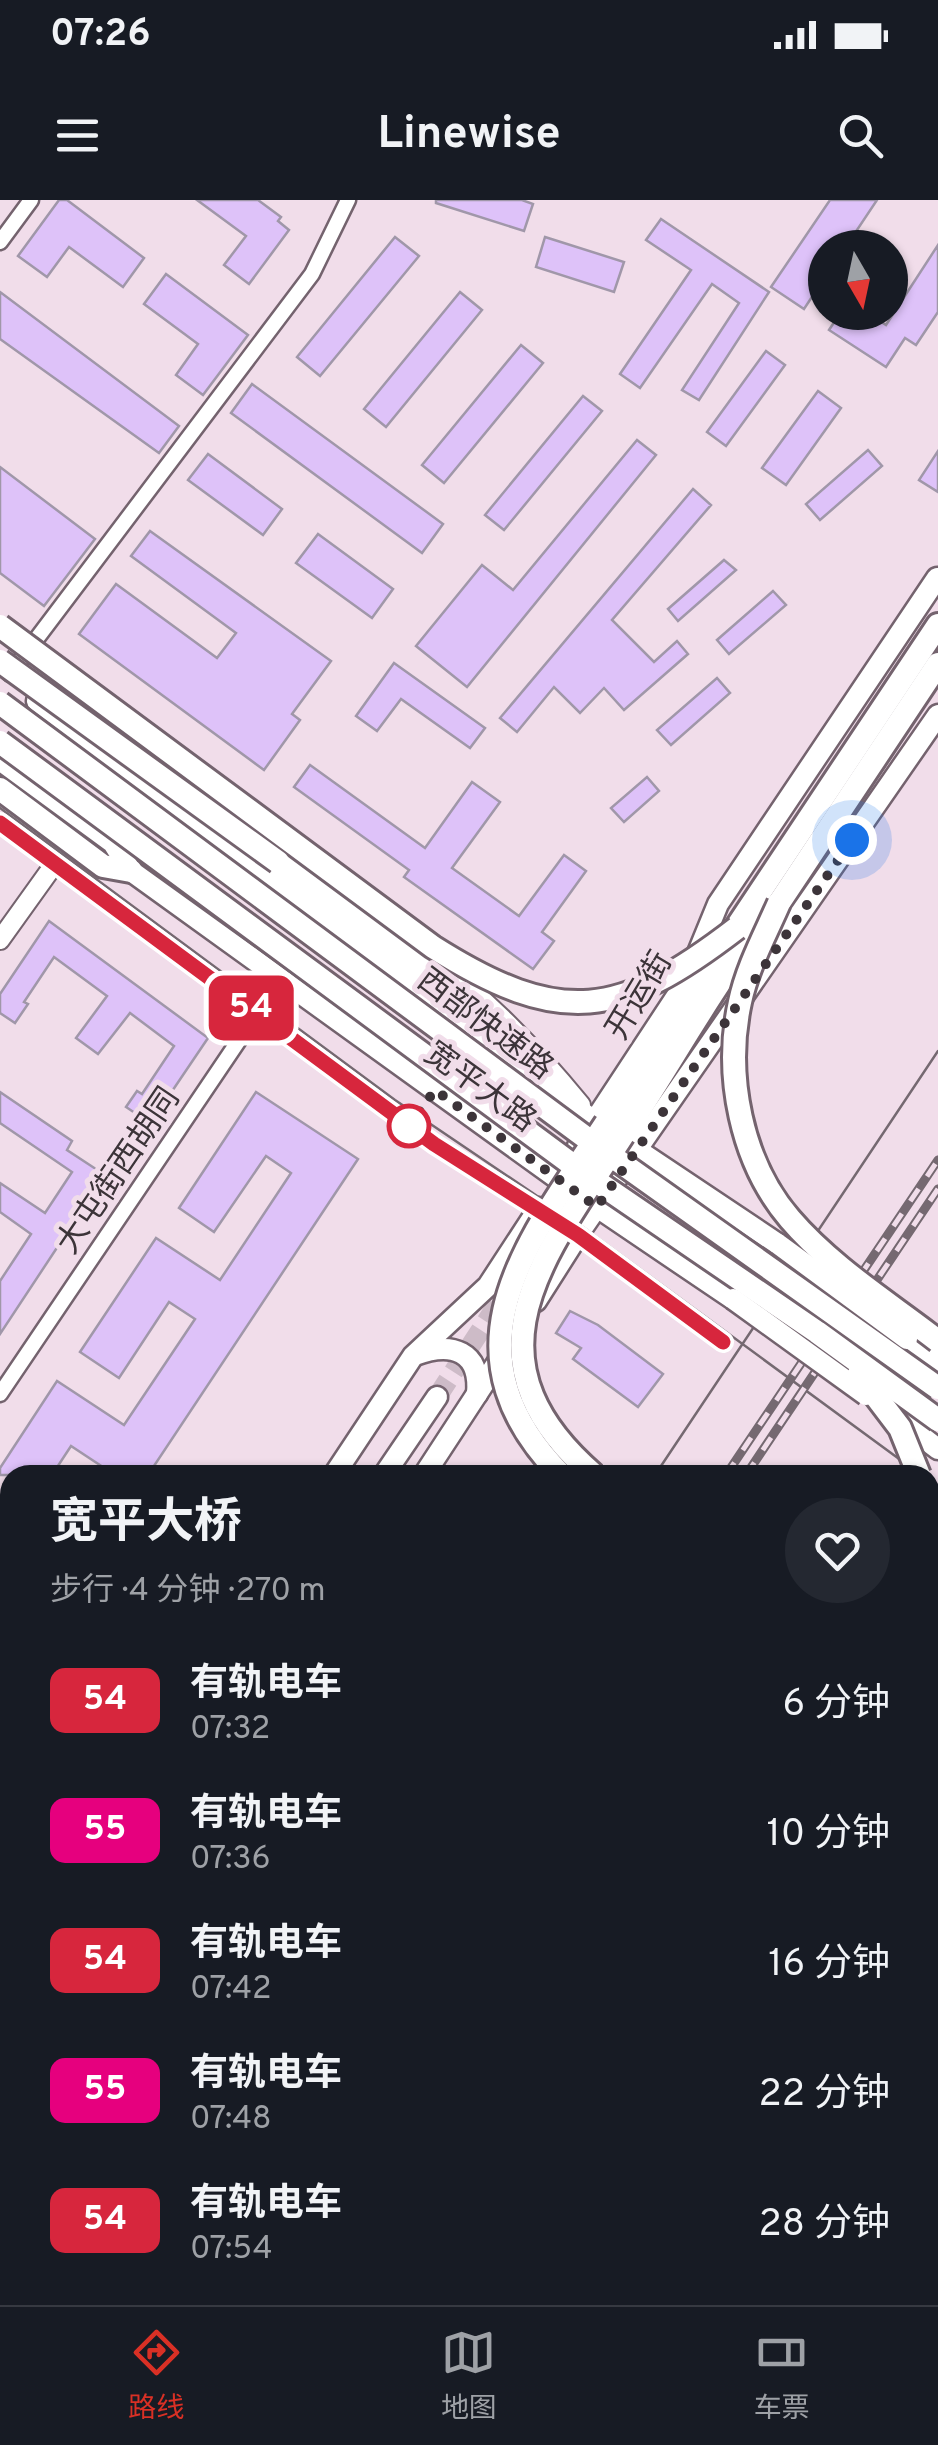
<!DOCTYPE html>
<html lang="zh">
<meta charset="utf-8">
<style>
body{margin:0;font-family:Overpass,"Noto Sans SC",sans-serif;background:#242831;color:#f1f3f6;height:100vh;display:flex;flex-direction:column;font-size:38px;white-space:nowrap}
*{box-sizing:border-box;margin:0}
p{font-size:32px;color:#9ea1a6}
.icon{flex:none;width:55px;height:55px;fill:none;stroke:currentColor;stroke-width:2;stroke-linecap:round;stroke-linejoin:round}
.map{position:relative;flex:1;overflow:hidden}
.panel{position:absolute;left:0px;top:1265px;width:940px;height:840px;display:flex;flex-direction:column;background:#171b24;border-radius:30px 30px 0 0;box-shadow:0 2px 8px #0004}
.panel>*{flex:none}
.badge{padding:0 20px;border-radius:15px;font-size:35px;line-height:65px}
.needle{width:65px;rotate:171deg}
.fabs{position:absolute;left:808px;top:30px;display:grid;gap:20px}
.fabs a{display:grid;place-items:center;width:100px;height:100px;border-radius:50%;background:#171b24;box-shadow:0 2px 8px #0004;font-size:50px}
.you{position:absolute;width:50px;height:50px;margin:-25px;border:8px solid #fff;border-radius:50%;background:#1a73e8;box-shadow:0 0 0 15px #1a73e833}
.map>.badge{position:absolute;translate:-50% -50%;box-shadow:0 0 0 5px #fff}
.round{display:grid;place-items:center;flex:none;width:105px;height:105px;border-radius:52px;background:#242831}
.headline{display:flex;align-items:center;justify-content:space-between;height:170px;padding:0 50px}
h1{font-size:48px;font-weight:700;line-height:75px}
ul{padding:0;list-style:none}
li{display:flex;align-items:center;gap:30px;height:130px;padding:0 50px}
li div{flex:1}
li b{display:block;font-size:38px}
li em{font-style:normal}
li .badge{min-width:110px;font-weight:700;text-align:center}
.status{display:flex;justify-content:space-between;align-items:center;height:70px;padding:0 50px;background:#171b24;direction:ltr}
.status svg{height:28px;fill:currentColor}
header{display:flex;justify-content:space-between;align-items:center;height:130px;padding:0 50px;background:#171b24;font-size:45px;font-weight:700}
.tabs{display:flex;justify-content:space-around;align-items:center;height:140px;border-top:2px solid #363941;background:#171b24;font-size:28px;color:#9ea1a6}
.tabs a{display:grid;justify-items:center;gap:5px}
.tabs .selected{color:#d93025}
.map>svg:first-child{display:block}
.building{fill:#dec2f9;stroke:#a097a9;stroke-width:2.5}
.lines{fill:none;stroke-linecap:round;stroke-linejoin:round}
.primary-tunnel{stroke:#cdbbc7;stroke-width:20;stroke-dasharray:20 10;stroke-linecap:butt}
.minor-casing{stroke:#74636e;stroke-width:19}
.tertiary-casing{stroke:#74636e;stroke-width:22}
.secondary-casing{stroke:#74636e;stroke-width:25}
.primary-casing{stroke:#74636e;stroke-width:25}
.trunk-casing{stroke:#74636e;stroke-width:28}
.minor{stroke:#fff;stroke-width:14}
.tertiary{stroke:#fff;stroke-width:18}
.secondary{stroke:#fff;stroke-width:20}
.primary{stroke:#fff;stroke-width:20}
.trunk{stroke:#fff;stroke-width:22}
.tram{stroke:#756971;stroke-width:2.5}
.rail-casing{stroke:#756971;stroke-width:9}
.rail{stroke:#f1ddea;stroke-width:5;stroke-dasharray:15;stroke-linecap:butt}
.secondary-bridge-casing{stroke:#74636e;stroke-width:25;stroke-linecap:butt}
.trunk-bridge-casing{stroke:#74636e;stroke-width:28;stroke-linecap:butt}
.secondary-bridge{stroke:#fff;stroke-width:20}
.trunk-bridge{stroke:#fff;stroke-width:22}
.line-casing{stroke:#fff;stroke-width:22}
.line{stroke:#d7263d;stroke-width:15}
.walk{stroke:#3c3439;stroke-width:10;stroke-dasharray:0 18}
.stop-dot{fill:#fff;stroke:#d7263d;stroke-width:5}
.labels{text-anchor:middle;stroke-width:10;stroke-linejoin:round;paint-order:stroke}
.street-label{font-size:32px;fill:#3c3439;stroke:#f1ddea}
</style>
<div class="status"><b>07:26</b><svg viewBox="0 0 49 12"><path d="M0 12V9h3v3zM5 12V6h3v6zM10 12V3h3v9zM15 12V0h3v12zM26 1h20v11H26zM47 4h2v5h-2z"/></svg></div>
<header><svg class="icon" aria-label="menu" viewBox="0 0 24 24"><path d="M4 6h16M4 12h16M4 18h16"/></svg>Linewise<svg class="icon" aria-label="search" viewBox="0 0 24 24"><circle cx="10" cy="10" r="6"/><path d="M15 15l6 6"/></svg></header>
<div class="map">
<svg width="938" height="2105" viewBox="0 0 938 2105">
<rect width="100%" height="100%" fill="#f1ddea"/>
<g class="building">
<polygon points="59,0 67,0 144,58 123,87 69,47 47,77 18,56"/>
<polygon points="197,0 258,0 281,17 278,21 289,30 249,84 224,65 246,36"/>
<polygon points="436,0 522,0 533,4 524,31 436,3"/>
<polygon points="830,0 877,0 845,48 825,48 825,77 804,109 771,87"/>
<polygon points="661,19 769,92 699,200 682,190 739,103 712,84 640,188 620,174 691,70 646,40"/>
<polygon points="395,37 419,56 320,176 297,157"/>
<polygon points="545,37 624,62 614,92 536,67"/>
<polygon points="938,45 938,112 916,145 905,138 886,167 829,130 841,112 866,112 886,125"/>
<polygon points="166,74 248,135 203,195 176,175 198,144 144,104"/>
<polygon points="0,92 179,226 159,253 0,139"/>
<polygon points="460,92 482,110 386,227 364,209"/>
<polygon points="521,145 543,163 444,283 422,265"/>
<polygon points="766,151 785,165 726,246 707,232"/>
<polygon points="252,184 443,324 422,353 231,213"/>
<polygon points="818,191 841,208 786,285 762,268"/>
<polygon points="583,196 602,211 504,330 485,315"/>
<polygon points="637,240 656,255 467,487 416,446 482,365 513,390"/>
<polygon points="868,250 882,266 820,320 806,304"/>
<polygon points="938,251 938,292 919,280"/>
<polygon points="208,254 282,309 263,335 188,280"/>
<polygon points="0,267 95,339 44,406 0,373"/>
<polygon points="693,289 711,305 612,420 654,462 677,441 688,454 624,510 604,488 580,513 554,487 517,532 500,518"/>
<polygon points="150,331 331,461 292,514 300,520 264,570 79,434 116,384 217,458 236,433 131,356"/>
<polygon points="318,334 393,389 372,418 296,363"/>
<polygon points="724,360 736,370 678,421 668,409"/>
<polygon points="773,391 786,405 729,454 717,440"/>
<polygon points="394,463 485,528 470,548 401,499 377,531 356,516"/>
<polygon points="717,478 730,493 671,545 657,530"/>
<polygon points="310,565 425,648 472,582 500,602 452,668 519,716 564,655 586,671 542,732 554,741 533,769 404,677 409,670 294,587"/>
<polygon points="647,577 659,591 624,622 611,608"/>
<polygon points="49,721 208,838 158,912 155,910 147,921 126,907 137,891 142,894 174,846 130,813 98,854 76,838 107,796 54,757 24,802 28,804 15,823 0,813 0,794"/>
<polygon points="0,892 72,941 67,950 105,975 0,1134 0,1081 31,1034 0,1012 0,983 45,1013 72,972 0,923"/>
<polygon points="256,892 358,959 148,1275 115,1275 71,1246 52,1275 0,1275 0,1268 57,1181 124,1225 195,1119 169,1102 119,1178 80,1152 156,1038 220,1080 291,973 266,956 214,1032 179,1008"/>
<polygon points="570,1111 598,1125 663,1174 638,1207 573,1159 581,1148 556,1133"/>
</g>
<g class="lines">
<polyline class="primary-tunnel" points="437,1197 507,1090"/>
<g class="minor-casing">
<g id="minor">
<polyline points="0,42 31,0"/>
<polyline points="10,474 312,74 348,0"/>
<polyline points="0,1194 281,778"/>
<polyline points="930,1355 938,1355"/>
<polyline points="309,2105 316,2095"/>
</g>
</g>
<g class="tertiary-casing">
<g id="tertiary">
<polyline points="57,496 93,509 138,542"/>
<polyline points="0,740 48,673"/>
<path d="M421,750C484,796 531,844 581,905"/>
<polyline points="0,1668 10,1675"/>
</g>
</g>
<g class="secondary-casing">
<g id="secondary">
<polyline points="37,501 594,921 778,1044"/>
<polyline points="0,560 113,643 131,671 597,1007 733,1099"/>
<polyline points="907,1139 938,1162"/>
<polyline points="892,1214 938,1249"/>
</g>
</g>
<g class="primary-casing">
<g id="primary">
<polyline points="578,946 686,782 718,704 937,378"/>
<polyline points="536,1101 583,1027 938,515"/>
<path d="M415,1155C452,1141 481,1151 477,1194"/>
<polyline points="334,1275 413,1156 488,1086 539,1008"/>
<polyline points="384,1275 437,1197"/>
<polyline points="424,1275 505,1151"/>
<polyline points="0,1857 10,1842"/>
</g>
</g>
<g class="trunk-casing">
<g id="trunk">
<polyline points="0,589 103,666 131,671"/>
<polyline points="278,662 445,785 473,829"/>
<polyline points="606,923 938,425"/>
<path d="M623,935C675,858 718,774 779,703L938,464"/>
<polyline points="930,1456 938,1457"/>
</g>
</g>
<use href="#minor" class="minor"/>
<use href="#tertiary" class="tertiary"/>
<use href="#secondary" class="secondary"/>
<use href="#primary" class="primary"/>
<use href="#trunk" class="trunk"/>
<g class="tram">
<polyline points="0,608 395,900 583,1027 921,1275"/>
<polyline points="655,1275 938,851"/>
<polyline points="930,1295 938,1301"/>
<polyline points="119,2105 126,2095"/>
</g>
<g class="rail-casing">
<g id="rail">
<polyline points="726,1275 938,960"/>
<polyline points="746,1275 938,989"/>
<polyline points="167,2105 174,2095"/>
<polyline points="187,2105 194,2095"/>
</g>
</g>
<use href="#rail" class="rail"/>
<g class="secondary-bridge-casing">
<g id="secondary-bridge">
<polyline points="778,1044 907,1139"/>
<polyline points="733,1099 866,1195"/>
</g>
</g>
<g class="trunk-bridge-casing">
<g id="trunk-bridge">
<path d="M0,426L433,747C561,828 620,818 737,728"/>
<polyline points="0,461 278,662"/>
<polyline points="0,503 589,940 938,1188"/>
<polyline points="0,542 574,966 817,1132 938,1220"/>
<path d="M779,703C765,735 747,768 740,802C724,875 741,962 790,1019C831,1067 889,1103 938,1141"/>
<polyline points="859,1174 900,1228 919,1275"/>
<path d="M561,1275C437,1148 529,1040 606,923"/>
<path d="M594,1275C456,1156 546,1054 623,935"/>
</g>
</g>
<use href="#secondary-bridge" class="secondary-bridge"/>
<use href="#trunk-bridge" class="trunk-bridge"/>
</g>
<g class="lines">
<g class="line-casing">
<polyline id="line" points="0,623 434,944 578,1035 723,1142"/>
</g>
<use href="#line" class="line"/>
<polyline class="walk" points="409,926 435,890 597,1007 852,640"/>
</g>
<circle class="stop-dot" cx="409" cy="926" r="20"/>
<g class="labels">
<g class="street-label">
<text transform="translate(638 795) rotate(-59)" y="11">开运街</text>
<text transform="translate(486 823) rotate(37)" y="11">西部快速路</text>
<text transform="translate(481 886) rotate(36)" y="11">宽平大路</text>
<text transform="translate(117 970) rotate(-56)" y="11">大屯街西胡同</text>
</g>
</g>
</svg>
<div class="fabs">
<a><svg class="needle" viewBox="-14 -14 28 28"><path d="M0-13l5 13h-10z" fill="#e53935"/><path d="M0 13l5-13h-10z" fill="#9ea1a6"/></svg></a>
</div>
<div class="you" style="left:852px;top:640px"></div>
<b class="badge" style="left:251px;top:808px;background:#d7263d;color:#fff">54</b>
<section class="panel">
<div class="headline"><div><h1>宽平大桥</h1><p>步行 · 4 分钟 · 270 m</p></div><a class="round"><svg class="icon" aria-label="heart" viewBox="0 0 24 24"><path d="M12 20l-8-8c-3-5 5-10 8-4 3-6 11-1 8 4z"/></svg></a></div>
<ul>
<li><span class="badge" style="background:#d7263d;color:#fff">54</span><div><b>有轨电车</b><p>07:32</p></div><em>6 分钟</em></li>
<li><span class="badge" style="background:#e6007e;color:#fff">55</span><div><b>有轨电车</b><p>07:36</p></div><em>10 分钟</em></li>
<li><span class="badge" style="background:#d7263d;color:#fff">54</span><div><b>有轨电车</b><p>07:42</p></div><em>16 分钟</em></li>
<li><span class="badge" style="background:#e6007e;color:#fff">55</span><div><b>有轨电车</b><p>07:48</p></div><em>22 分钟</em></li>
<li><span class="badge" style="background:#d7263d;color:#fff">54</span><div><b>有轨电车</b><p>07:54</p></div><em>28 分钟</em></li>
</ul>
</section>
</div>
<nav class="tabs">
<a class="selected"><svg class="icon" aria-label="directions" viewBox="0 0 24 24"><path d="M12 3l9 9-9 9-9-9zM9 14v-3h6M13 9l2 2-2 2"/></svg>路线</a>
<a><svg class="icon" aria-label="map" viewBox="0 0 24 24"><path d="M3 6l6-2 6 2 6-2v14l-6 2-6-2-6 2zM9 4v14M15 6v14"/></svg>地图</a>
<a><svg class="icon" aria-label="tickets" viewBox="0 0 24 24"><path d="M3 7h18v10H3zM15 7v10"/></svg>车票</a>
</nav>
